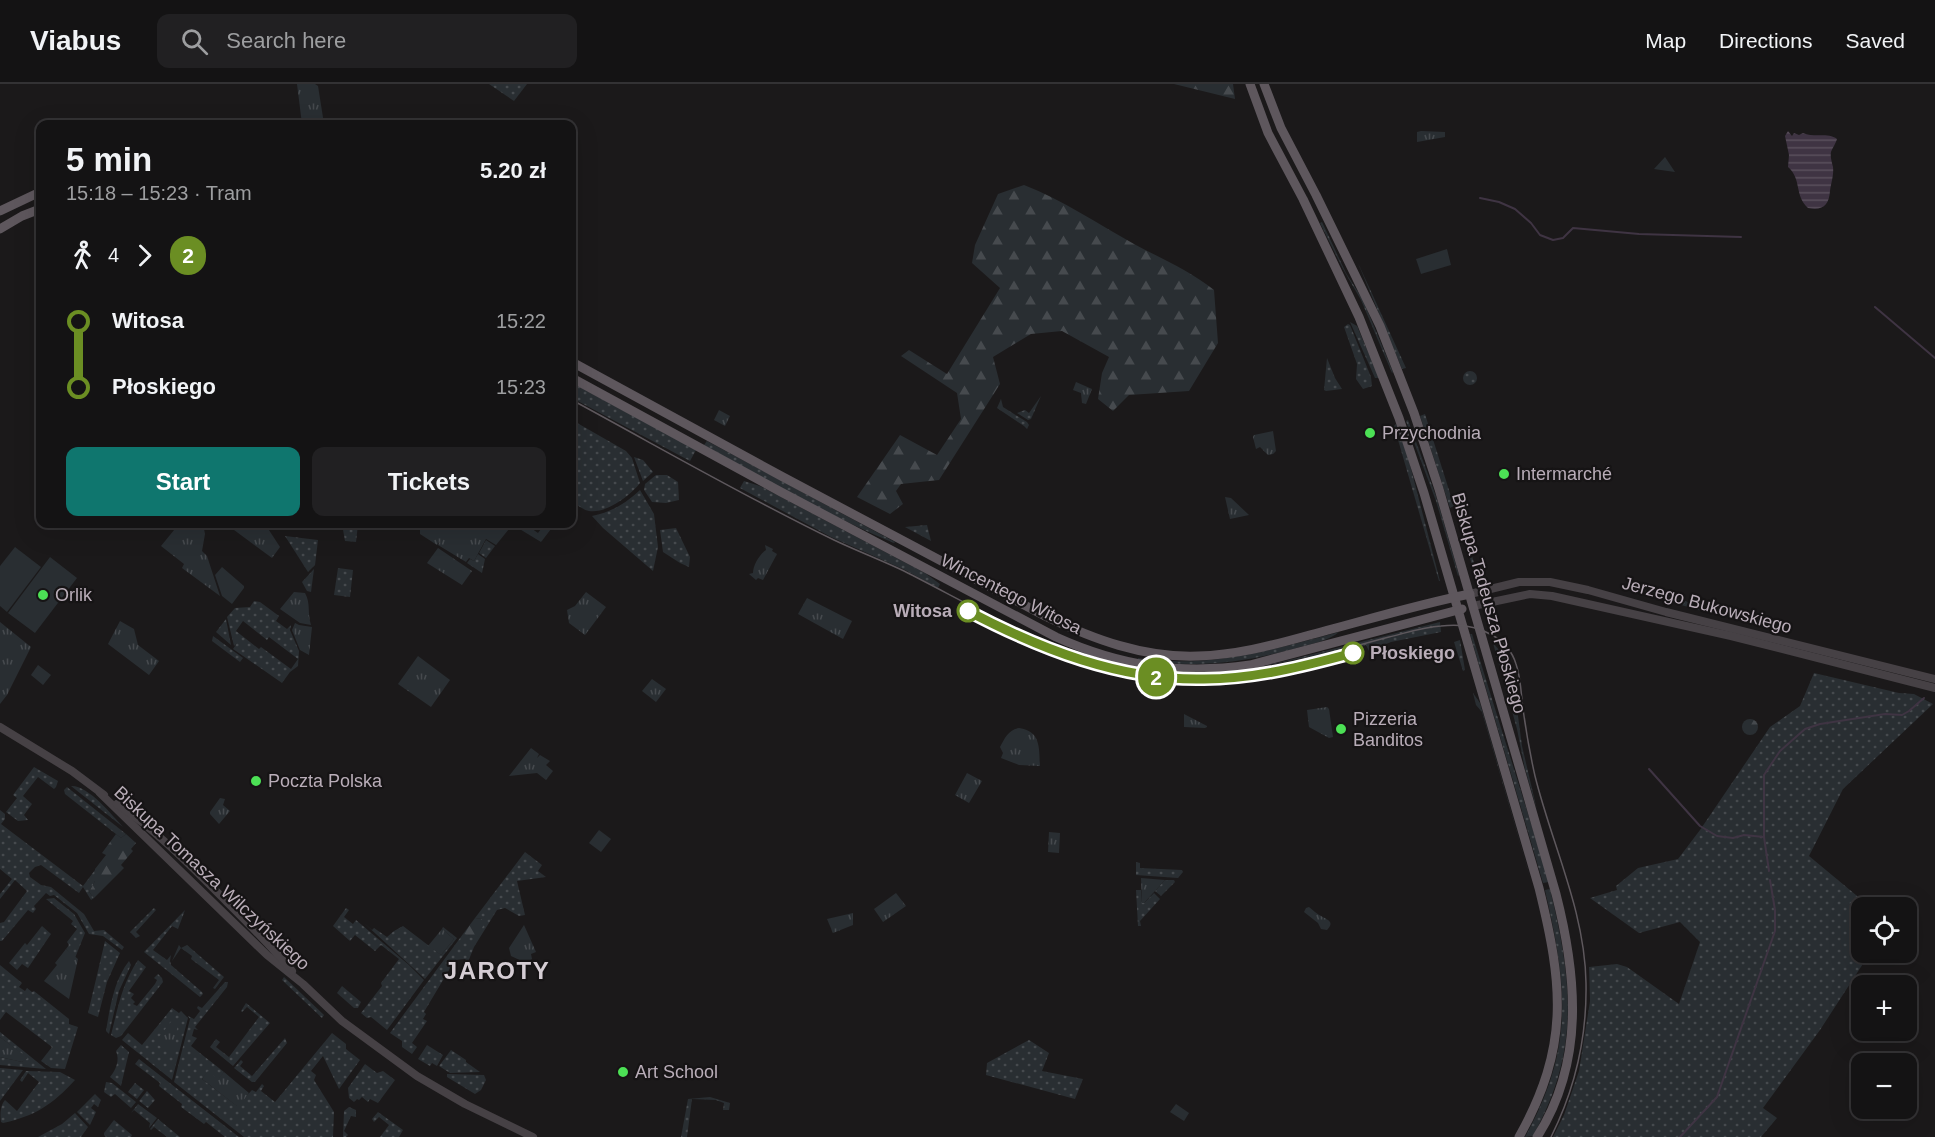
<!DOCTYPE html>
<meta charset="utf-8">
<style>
body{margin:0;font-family:Helvetica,sans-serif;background:#212022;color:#f1f3f6;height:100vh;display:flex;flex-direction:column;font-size:22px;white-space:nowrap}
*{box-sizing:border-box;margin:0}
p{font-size:20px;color:#9d9ea0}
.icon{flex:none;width:33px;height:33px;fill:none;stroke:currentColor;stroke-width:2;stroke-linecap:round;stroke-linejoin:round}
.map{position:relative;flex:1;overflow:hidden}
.side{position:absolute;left:36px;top:36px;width:540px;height:408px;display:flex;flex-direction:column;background:#141314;border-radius:12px;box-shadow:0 6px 24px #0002,0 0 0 2px #333234}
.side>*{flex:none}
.badge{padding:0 12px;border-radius:20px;font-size:21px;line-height:39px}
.fabs{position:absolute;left:1851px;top:813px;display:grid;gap:12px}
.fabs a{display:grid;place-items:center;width:66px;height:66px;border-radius:12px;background:#141314;box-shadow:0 6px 24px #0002,0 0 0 2px #333234;font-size:30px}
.map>.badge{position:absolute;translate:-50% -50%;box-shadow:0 0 0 3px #fff}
.legs{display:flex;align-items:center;gap:9px;height:66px;padding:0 30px;font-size:20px}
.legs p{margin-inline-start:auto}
.overview{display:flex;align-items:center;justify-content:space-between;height:102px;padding:0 30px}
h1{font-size:33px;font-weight:800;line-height:45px}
.primary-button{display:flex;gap:12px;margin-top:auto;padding:12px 30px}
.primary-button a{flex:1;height:69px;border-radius:12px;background:#0f766e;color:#fff;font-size:24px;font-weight:800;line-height:69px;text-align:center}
.primary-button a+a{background:#212022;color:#f1f3f6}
ul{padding:0 30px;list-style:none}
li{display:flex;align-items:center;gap:21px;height:66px;font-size:22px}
li i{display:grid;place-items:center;width:9px;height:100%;margin:0 8px;background:currentColor}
li i::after{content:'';width:15px;height:15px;margin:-8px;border:4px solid;border-radius:50%;background:#141314}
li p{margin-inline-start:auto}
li:first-child i{background:linear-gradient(#0000 50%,currentColor 0)}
li:last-child i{background:linear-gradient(currentColor 50%,#0000 0)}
header{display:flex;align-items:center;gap:36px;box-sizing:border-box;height:84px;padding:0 30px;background:#141314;border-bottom:2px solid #333234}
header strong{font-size:28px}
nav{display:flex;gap:33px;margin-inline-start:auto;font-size:21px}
.search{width:420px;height:54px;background:#212022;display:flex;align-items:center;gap:15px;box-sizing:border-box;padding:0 21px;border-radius:12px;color:#9d9ea0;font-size:22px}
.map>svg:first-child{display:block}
.grass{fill:url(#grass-dots);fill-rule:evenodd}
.forest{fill:url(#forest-firs)}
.park{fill:url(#park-tufts)}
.pitch{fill:#292e32}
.water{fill:url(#water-rules)}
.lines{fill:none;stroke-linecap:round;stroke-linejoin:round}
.stream{stroke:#3f3443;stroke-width:2}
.minor{stroke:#464145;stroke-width:8}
.major{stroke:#5e575d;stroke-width:9}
.tram{stroke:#5e585d;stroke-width:1.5}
.line-1-casing{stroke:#fff;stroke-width:14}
.line-1{stroke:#6b8e23;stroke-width:9}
.poi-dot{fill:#4ce055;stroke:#161415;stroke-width:2}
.stop-1-dot{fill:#fff;stroke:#6b8e23;stroke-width:3}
.labels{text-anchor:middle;stroke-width:4.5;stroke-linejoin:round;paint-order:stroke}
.poi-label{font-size:18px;fill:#b9adb8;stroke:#161415;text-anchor:start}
.street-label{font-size:18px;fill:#b9adb8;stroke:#161415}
.stop-label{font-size:18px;font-weight:bold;fill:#b9adb8;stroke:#161415;text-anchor:end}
.district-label{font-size:24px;font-weight:bold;letter-spacing:1.5px;fill:#d5cdd4;stroke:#161415}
</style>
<header>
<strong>Viabus</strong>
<div class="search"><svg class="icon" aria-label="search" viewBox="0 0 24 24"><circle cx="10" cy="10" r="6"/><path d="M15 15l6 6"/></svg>Search here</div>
<nav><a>Map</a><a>Directions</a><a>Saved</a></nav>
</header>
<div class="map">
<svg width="1935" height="1053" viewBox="0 0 1935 1053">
<defs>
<pattern id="grass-dots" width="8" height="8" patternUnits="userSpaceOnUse" patternTransform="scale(1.5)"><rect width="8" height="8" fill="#292e32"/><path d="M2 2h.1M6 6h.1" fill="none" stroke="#464a4e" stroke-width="1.8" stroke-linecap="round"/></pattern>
<pattern id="forest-firs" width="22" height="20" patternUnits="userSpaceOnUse" patternTransform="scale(1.5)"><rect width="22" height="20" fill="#292e32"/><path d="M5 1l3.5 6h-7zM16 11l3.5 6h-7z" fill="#464a4e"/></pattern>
<pattern id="park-tufts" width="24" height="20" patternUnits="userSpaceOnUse" patternTransform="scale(1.5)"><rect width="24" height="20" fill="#292e32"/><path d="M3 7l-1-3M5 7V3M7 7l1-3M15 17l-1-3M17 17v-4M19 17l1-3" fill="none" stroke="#464a4e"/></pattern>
<pattern id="water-rules" width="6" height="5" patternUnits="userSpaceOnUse" patternTransform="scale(1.5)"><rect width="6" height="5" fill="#3f3443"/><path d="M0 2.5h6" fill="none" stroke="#594f5c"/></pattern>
</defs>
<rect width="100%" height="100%" fill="#1b191a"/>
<g class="grass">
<polygon points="489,0 527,0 514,17"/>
<polygon points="1322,138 1346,189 1363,216 1393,288 1392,289 1361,216 1343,185 1320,139"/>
<polygon points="1358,179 1406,284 1402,285"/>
<polygon points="1350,238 1357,242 1379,294 1375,294"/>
<polygon points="1348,240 1350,241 1371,293 1372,302 1363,305 1356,295 1357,280 1344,243"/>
<polygon points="1327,274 1335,294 1342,305 1326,307 1324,306"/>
<circle cx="1470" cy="294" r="7"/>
<polygon points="572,299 696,366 690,377 572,314"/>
<polygon points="1041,312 1031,335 1028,336 1017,329 1025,326 1029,329"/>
<polygon points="1001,315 1003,323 1027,338 1029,341 1027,345 1024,342 997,324"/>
<polygon points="1425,330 1454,422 1450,424 1420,332"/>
<path d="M572,336L626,367L632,374L640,399C631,411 606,430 589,427C583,426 576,420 572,417Z"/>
<polygon points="1408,336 1436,412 1459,491 1458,492 1436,417 1406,337"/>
<polygon points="1396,340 1408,373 1440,497 1439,497 1394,342"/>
<path d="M707,357L895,458L894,459C829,432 766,396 704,361Z"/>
<polygon points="634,373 643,376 653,388 643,397"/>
<polygon points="656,391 667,391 678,398 679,416 666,419 652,418 644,406 645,400"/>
<polygon points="744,397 760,402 925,489 940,500 938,504 905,486 831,453 740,404"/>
<path d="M640,406L654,430L658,463L653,487L603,444L592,432C611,428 625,420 640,406Z"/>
<polygon points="1459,436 1465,447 1476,486 1474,488"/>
<polygon points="342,440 358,440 356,458 345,457"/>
<polygon points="927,441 931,457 905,443"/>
<polygon points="676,444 690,473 689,483 680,479 663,468 660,446"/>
<polygon points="285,452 318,456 315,481 308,488"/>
<polygon points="486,456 495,462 486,474 479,469"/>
<polygon points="478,470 485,475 482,489 467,479 470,475 474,477"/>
<polygon points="338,484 353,486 350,513 334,511"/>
<polygon points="314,485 311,508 307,507 302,498"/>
<path d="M1634,505C1654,508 1689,514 1705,528L1634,507Z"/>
<path d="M254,517L260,518L279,532L276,537L287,545L291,541L290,546L299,567L298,582L290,588L282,599L233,565L237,559L234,562L227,533L235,524L250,523ZM243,537L267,556L269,553L298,575L291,585L261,563L259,565L236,547Z"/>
<polygon points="226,535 231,561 216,548"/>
<polygon points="1440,538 1441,548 1391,558 1369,567 1366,561 1322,573 1323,576 1363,565 1365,568 1311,582 1308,573 1261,583"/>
<path d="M1339,548C1330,556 1312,560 1300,563C1241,580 1199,584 1138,576V574C1207,585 1273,566 1339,548Z"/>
<path d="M1470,550H1472C1497,633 1524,715 1549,798L1543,799Z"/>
<polygon points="213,552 243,574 240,578 212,557"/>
<polygon points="1460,556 1465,586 1463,587 1472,616 1454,558"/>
<polygon points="1493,559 1505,573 1512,587 1522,662 1537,726 1525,685 1517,645"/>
<polygon points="1814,589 1899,609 1914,610 1933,620 1843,705 1809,772 1862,816 1869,823 1862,824 1862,868 1870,869 1820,946 1763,1024 1777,1034 1761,1053 1553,1053 1564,1031 1579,987 1590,917 1589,883 1617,880 1627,883 1679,920 1700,858 1680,838 1639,849 1590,814 1617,806 1616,802 1638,784 1678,775 1700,746 1770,643 1800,622"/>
<polygon points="1473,609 1480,619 1533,804 1482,628 1476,621"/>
<polygon points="34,683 58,697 56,703 54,705 38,693 23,712 32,720 24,731 28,736 18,737 6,728 17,714 13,711"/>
<path d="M71,702C88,701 112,731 123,743Z"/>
<polygon points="67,703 126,750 121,754 65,710 64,706"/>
<polygon points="0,726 5,730 5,735 1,740 83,802 95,786 95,797 89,808 94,814 91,816 83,803 79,809 41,781 35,783 29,789 30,793 41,801 51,803 84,830 94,847 104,846 124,863 122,866 103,852 89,850 77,829 54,811 50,812 46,809 34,822 36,825 33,829 28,826 2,857 0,857 0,839 4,838 27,807 15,796 0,815 0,810 12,795 0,785"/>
<polygon points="525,768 542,781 538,787 546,793 517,797 525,831 519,832 505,824 497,826 474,863 468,878 465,875 455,876 424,928 426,930 423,935 427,937 412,959 417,963 412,970 402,963 402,957 390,949 463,850 477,853 482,835 475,834"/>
<polygon points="1136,778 1140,779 1140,784 1182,786 1183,788 1178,794 1136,791"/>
<polygon points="1165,796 1174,796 1175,798 1161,812 1155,807"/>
<path d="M1550,805C1572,897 1581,965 1533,1052L1525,1053C1575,963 1567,902 1545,806Z"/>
<polygon points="1136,806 1141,806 1142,819 1144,819 1154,809 1160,815 1140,837 1141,842 1138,842"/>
<polygon points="54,814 74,830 85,849 75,874 66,865 69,861 67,858 77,845 71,840 73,837 46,815"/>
<polygon points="154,824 156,826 136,848 140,852 136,854 130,848"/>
<polygon points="346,824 349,826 344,833 353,840 356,836 409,881 424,896 387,946 371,933 367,934 361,929 382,902 381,899 399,875 381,861 375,867 355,851 350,857 333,842"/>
<polygon points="185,826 178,845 172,842 153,866 167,876 171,871 170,877 171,881 202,908 203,910 200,913 144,868"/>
<polygon points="364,839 372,846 374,844 387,853 394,847 403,842 441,871 454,855 442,845 443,843 457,854 425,895"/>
<polygon points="42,842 51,850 28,884 22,880 17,886 9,879 25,859 27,861"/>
<polygon points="105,857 120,869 107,898 98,933 88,929"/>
<polygon points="179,861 181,864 187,861 224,893 215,905 213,904 219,896 191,875 192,872 181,864 172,877"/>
<path d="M138,876L146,883L129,907L134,910L131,914L135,918L133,920L137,922L155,900L157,896L154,894L158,890L162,894L163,898L121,952L116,954L111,951C118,923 122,900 138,876Z"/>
<path d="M129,877L131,881L119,907L109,950L106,947C110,923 114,896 129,877Z"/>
<polygon points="0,881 22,899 19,903 25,907 27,904 32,908 34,907 69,935 69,940 78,943 65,985 51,984 41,977 52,963 6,928 0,936"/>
<polygon points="284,893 324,931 322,934 282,896"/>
<polygon points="225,898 228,898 227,903 195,943 198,946 194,945 192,952 197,954 191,962 224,988 218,996 208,988 202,995 237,1022 252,1006 256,1008 262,1000 264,1002 261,1007 275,1018 332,949 346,960 346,965 360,976 339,1005 323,972 311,987 316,991 314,996 334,1028 333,1053 244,1053 174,998 190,935 188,932 194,935 200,927 197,924 198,922 202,924"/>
<polygon points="342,902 361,918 358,924 354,924 337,909"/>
<polygon points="246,919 270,939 233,982 210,963 216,955 220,958 216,963 229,973 259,933 247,923 242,928 241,927"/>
<polygon points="172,924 179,929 181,927 188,934 172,996 122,956 128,949 142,961"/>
<polygon points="0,948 46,985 0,981 0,973 22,978 27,974 0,953"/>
<polygon points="285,954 287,959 255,998 252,998 234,984 241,976 243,978 240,982 252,992"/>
<polygon points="1029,956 1049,969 1042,987 1083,995 1075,1015 986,991 987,979"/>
<path d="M121,961L129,968L121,1002L110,993C116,986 120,976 116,967Z"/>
<polygon points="427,961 443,971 437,982 432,979 430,982 418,975"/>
<polygon points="451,966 466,976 466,978 480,988 450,989 439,982"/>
<polygon points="139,975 239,1053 225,1053 206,1038 204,1040 181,1023 182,1020 159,1002 160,999 135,980"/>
<polygon points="365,980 377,989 383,987 395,996 378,1019 370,1015 368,1018 362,1013 359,1016 357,1015 354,1018 349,1014 348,1004"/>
<polygon points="0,984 23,986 0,1017"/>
<path d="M26,987L60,988L75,996C52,1021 35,1032 3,1039L1,1038C0,1030 0,1022 5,1016L17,1027L39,998L28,989L22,998L20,996Z"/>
<polygon points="447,990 484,991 486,996 481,1006 475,1010 447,993"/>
<polygon points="106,998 112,999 136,1018 131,1024 115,1010 111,1013 104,1008"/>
<polygon points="135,999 144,1006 137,1015 128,1008"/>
<polygon points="147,1007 155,1016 148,1024 139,1017"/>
<polygon points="95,1010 101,1016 98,1023 94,1020 91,1024 96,1028 90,1041 77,1028"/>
<polygon points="710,1013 730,1019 729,1026 723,1026 724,1019 716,1016 692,1015 687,1053 681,1053 688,1015"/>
<polygon points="138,1020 157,1034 149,1044 150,1039 134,1026 131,1029"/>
<polygon points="349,1023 356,1026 356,1033 351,1032 344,1047 348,1051 346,1053 343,1053 344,1027"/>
<polygon points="378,1028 403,1046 399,1053 380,1053 389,1041 379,1033 374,1038 372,1035"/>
<polygon points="75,1029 88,1043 81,1053 38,1053 62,1040"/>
<polygon points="158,1035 180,1053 167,1053 154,1043 151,1046 150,1045"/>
<polygon points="114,1036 132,1051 131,1053 106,1053 104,1051 104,1049"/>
</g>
<g class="forest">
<polygon points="1174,0 1233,0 1235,15"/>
<path d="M1024,101C1063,116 1098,140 1134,160C1162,175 1189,186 1214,206L1218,259L1189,307L1129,311L1113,327L1098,315L1102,289L1109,273L1062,247L1031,250L993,273L1000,300L939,396L901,400L896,407L903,420L890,430L857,413L900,351L937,371L961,335L957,309L901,272L909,266L947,290L1000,204L972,179L975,161L998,110Z"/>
<circle cx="1750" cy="643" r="8"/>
<polygon points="116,750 121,754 126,750 136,759 131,765 133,767 121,781 124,784 94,814 89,808 95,797 95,785 106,771 102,769"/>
<polygon points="475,834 482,835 483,842 477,854 463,850"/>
</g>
<g class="park">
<polygon points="297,0 315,0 318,2 324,40 302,40"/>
<polygon points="1421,47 1445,48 1445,53 1417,58 1417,48"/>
<polygon points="1665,73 1675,88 1654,85"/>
<polygon points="1076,298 1092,305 1086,320 1082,319 1081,309 1073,306"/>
<polygon points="719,326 730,332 725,342 714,336"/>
<polygon points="1273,347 1276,367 1273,370 1268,371 1260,363 1256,365 1253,353 1254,351"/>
<polygon points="1225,413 1231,414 1249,431 1230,435"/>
<polygon points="179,440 203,440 205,450 202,467 207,472 220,512 182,484 184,480 161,462"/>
<polygon points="226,440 265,440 280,463 272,474"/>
<polygon points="420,440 525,440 538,449 545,440 551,445 541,458 518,444 509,445 496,461 486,455 474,477 469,474 466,478 438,461 440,457 437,461 420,450"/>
<path d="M765,461L773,465L772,467L777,470L763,496L758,494L756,496L749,490L753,489C753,481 760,470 766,466Z"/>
<polygon points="438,464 472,487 462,501 427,479"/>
<path d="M294,508L305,509C311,520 307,528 311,541L300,539L280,525Z"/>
<polygon points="586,508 606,523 585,551 569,539 567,526 575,522"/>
<polygon points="807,514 852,537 843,555 798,530"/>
<polygon points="120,537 134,545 138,561 159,577 149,591 108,560"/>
<polygon points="0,538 31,563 7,611 0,620"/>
<polygon points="295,539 299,541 312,543 309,571 300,566 292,546"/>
<polygon points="418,572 450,596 431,623 398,600"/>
<polygon points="38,581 51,591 43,601 31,591"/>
<polygon points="652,595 666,605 656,618 642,607"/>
<polygon points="1327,623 1329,625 1333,653 1329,654 1309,643 1307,626"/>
<polygon points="1184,630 1207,642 1207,643 1205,644 1184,643"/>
<path d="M1019,644C1041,647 1039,664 1040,682L1019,681L1001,674L1003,669L1000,663C1005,654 1008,646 1019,644Z"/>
<polygon points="531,664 539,670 537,674 540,671 550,677 546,681 553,687 546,696 537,689 509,692"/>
<polygon points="967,689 982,697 969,719 955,711"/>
<polygon points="220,714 225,715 223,721 230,727 219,740 210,730 210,728"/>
<polygon points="599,746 611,755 601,768 589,759"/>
<polygon points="1049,748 1060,749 1059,769 1048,768"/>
<polygon points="1141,794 1165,796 1144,819 1142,819"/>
<polygon points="896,809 906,822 883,838 874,825"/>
<path d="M1309,823C1313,826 1317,830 1321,832C1328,836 1335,838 1327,846L1321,845L1318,839L1304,828L1306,824Z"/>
<polygon points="853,829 853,841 833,849 827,835"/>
<polygon points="524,841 536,868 531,870 532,875 526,879 511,872 509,864"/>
<polygon points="442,845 454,855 441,871 428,862"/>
<polygon points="66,865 78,875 69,915 44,897 57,881 55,879"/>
<polygon points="174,934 178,937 174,969 172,972 155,958"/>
<polygon points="0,953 28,974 22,978 0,973"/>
<polygon points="208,987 218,995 224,988 249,1009 238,1023 202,995"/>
<polygon points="1176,1020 1189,1029 1184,1037 1170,1028"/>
</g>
<g class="pitch">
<polygon points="1447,165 1451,181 1421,190 1416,175"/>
<polygon points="15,463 41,483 7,528 0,522 0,482"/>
<polygon points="50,473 77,494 35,549 8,529"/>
<polygon points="222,483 244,502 244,504 232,520 222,512 215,491"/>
</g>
<path class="water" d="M1788,47L1792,52L1794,49L1799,51L1803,49C1814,54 1828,48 1837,55C1836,59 1832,65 1831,68C1830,72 1832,79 1833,83C1834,91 1831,99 1830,107C1829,121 1823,127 1808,124C1794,111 1802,95 1788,83L1789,71L1785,52Z"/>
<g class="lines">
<g class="stream">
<polyline points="1480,114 1499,118 1515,125 1531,139 1540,151 1553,156 1563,154 1573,144 1639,150 1741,153"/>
<polyline points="1875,223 1935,274"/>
<polyline points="1649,685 1700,742 1717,752 1733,754 1744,751 1764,753"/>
<polyline points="1769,787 1764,753 1764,691 1780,667 1805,645 1820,640 1885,630 1902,631 1909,627 1924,614"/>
<polyline points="1680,1053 1717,1013 1775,847 1775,826 1770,796"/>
</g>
<g class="minor">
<polyline points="1470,510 1519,498 1550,498 1588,506 1666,528 1935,595"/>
<polyline points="1473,522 1530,510 1552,512 1731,552 1935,604"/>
<polyline points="0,643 72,687 104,711"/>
<polyline points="100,709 267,871 303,900 342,937 417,992 465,1020 533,1053"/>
<path d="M117,720C153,744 184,775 215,806C241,832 268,858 292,887"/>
</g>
<g class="major">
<path d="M1250,0L1268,49L1303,115L1359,233L1399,334L1424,409L1539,804C1563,901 1570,962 1519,1053"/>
<path d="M1264,0L1281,44L1316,111L1380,242L1414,329L1439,405L1556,810C1577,892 1585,978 1537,1053"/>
<polyline points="0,127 40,108"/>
<polyline points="0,145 22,132 40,125"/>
<path d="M572,278L783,393L1045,532C1093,555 1143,574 1198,572C1235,571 1270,562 1306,552C1360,538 1415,521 1470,510"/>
<path d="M572,294L781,408L1056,553C1120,582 1180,591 1250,581L1462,525"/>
</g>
<path class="tram" d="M572,316C659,363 745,413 834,456C857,467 881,476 904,487C983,527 1060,575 1149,588C1187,594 1225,592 1263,585C1305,577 1347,564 1389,553C1406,549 1423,543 1441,542C1458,540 1477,542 1492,551C1503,557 1512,567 1516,580C1521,594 1521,610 1523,625C1526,647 1530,670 1535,692C1552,761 1585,827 1586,899C1587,952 1575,1005 1551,1053"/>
</g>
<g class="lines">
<g class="line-1-casing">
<path id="line-1" d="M968,527C1040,565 1121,597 1204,595C1254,595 1305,582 1353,569"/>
</g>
<use href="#line-1" class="line-1"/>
</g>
<g class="poi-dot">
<circle cx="1370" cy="349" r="6"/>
<circle cx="1504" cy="390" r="6"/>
<circle cx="43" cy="511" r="6"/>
<circle cx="1341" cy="645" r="6"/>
<circle cx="256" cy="697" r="6"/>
<circle cx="623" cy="988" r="6"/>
</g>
<g class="stop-1-dot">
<circle cx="968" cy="527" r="10"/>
<circle cx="1353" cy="569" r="10"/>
</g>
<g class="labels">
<g class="poi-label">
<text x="1382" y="355">Przychodnia</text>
<text x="1516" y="396">Intermarché</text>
<text x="55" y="517">Orlik</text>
<text x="1353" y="641">Pizzeria<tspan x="1353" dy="21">Banditos</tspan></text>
<text x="268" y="703">Poczta Polska</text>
<text x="635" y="994">Art School</text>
</g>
<g class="street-label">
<text transform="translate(1011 510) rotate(27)" y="6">Wincentego Witosa</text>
<text transform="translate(1489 519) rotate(74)" y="6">Biskupa Tadeusza Płoskiego</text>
<text transform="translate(1707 521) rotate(15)" y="6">Jerzego Bukowskiego</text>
<text transform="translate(212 794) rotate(43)" y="6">Biskupa Tomasza Wilczyńskiego</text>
</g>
<g class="stop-label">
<text x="952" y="533">Witosa</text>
<text x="1370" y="575" text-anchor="start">Płoskiego</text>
</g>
<g class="district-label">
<text x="497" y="895">JAROTY</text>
</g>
</g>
</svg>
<div class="fabs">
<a><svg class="icon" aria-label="locate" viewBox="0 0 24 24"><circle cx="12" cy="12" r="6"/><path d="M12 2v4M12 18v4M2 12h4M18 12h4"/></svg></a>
<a>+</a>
<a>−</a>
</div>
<b class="badge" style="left:1156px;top:593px;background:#6b8e23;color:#fff">2</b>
<section class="side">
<div class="overview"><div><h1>5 min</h1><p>15:18 – 15:23 · Tram</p></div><b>5.20 zł</b></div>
<div class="legs"><svg class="icon" aria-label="walk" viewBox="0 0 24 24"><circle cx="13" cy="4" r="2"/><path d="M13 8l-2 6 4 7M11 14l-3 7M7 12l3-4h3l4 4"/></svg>4<svg class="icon" aria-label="forward" viewBox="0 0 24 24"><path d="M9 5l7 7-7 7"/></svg><b class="badge" style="background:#6b8e23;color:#fff">2</b></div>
<ul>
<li><i style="color:#6b8e23"></i><b>Witosa</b><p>15:22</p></li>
<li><i style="color:#6b8e23"></i><b>Płoskiego</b><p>15:23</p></li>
</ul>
<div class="primary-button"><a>Start</a><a>Tickets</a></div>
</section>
</div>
